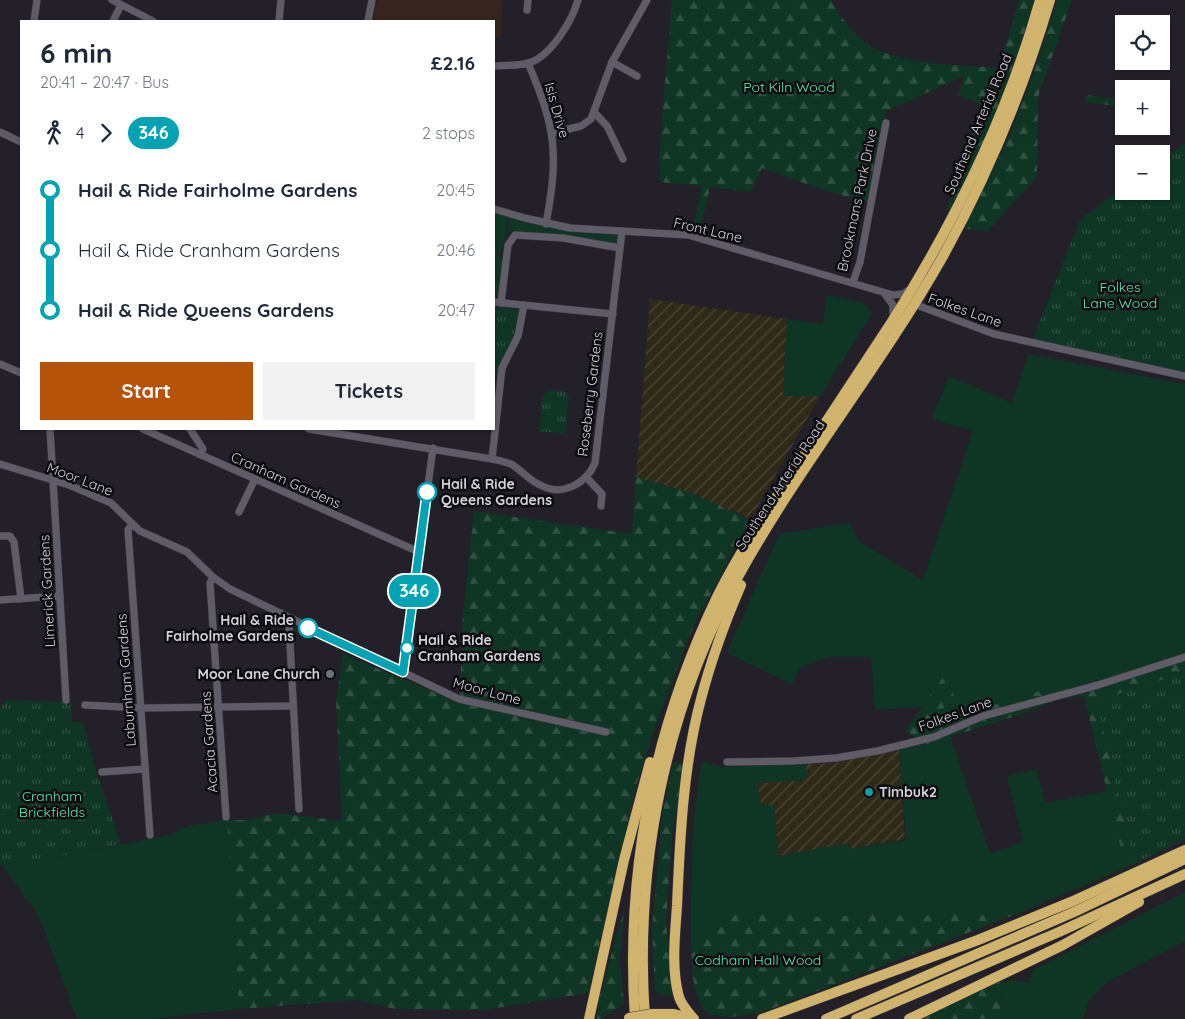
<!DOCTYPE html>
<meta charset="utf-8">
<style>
body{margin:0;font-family:Quicksand,sans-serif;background:#f2f2f3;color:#1f2937;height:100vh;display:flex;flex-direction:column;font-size:19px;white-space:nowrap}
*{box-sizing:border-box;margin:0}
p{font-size:16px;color:#747a83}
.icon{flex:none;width:28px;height:28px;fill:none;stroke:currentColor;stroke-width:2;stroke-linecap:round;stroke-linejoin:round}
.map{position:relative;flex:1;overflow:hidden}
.side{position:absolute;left:20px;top:20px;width:475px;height:410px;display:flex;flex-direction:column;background:#fff;border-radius:0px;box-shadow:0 1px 4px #0004}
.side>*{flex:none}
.badge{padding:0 10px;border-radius:16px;font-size:18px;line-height:32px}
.buttons{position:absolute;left:1115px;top:15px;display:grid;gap:10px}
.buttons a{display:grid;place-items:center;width:55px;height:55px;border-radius:0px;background:#fff;box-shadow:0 1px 4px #0004;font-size:25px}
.map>.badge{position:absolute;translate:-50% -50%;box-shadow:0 0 0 2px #fff}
.legs{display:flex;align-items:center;gap:8px;height:55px;padding:0 20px;font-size:16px}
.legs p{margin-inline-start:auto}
.overview{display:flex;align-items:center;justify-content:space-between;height:85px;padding:0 20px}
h1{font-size:28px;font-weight:800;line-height:38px}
.primary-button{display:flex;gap:10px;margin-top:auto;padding:10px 20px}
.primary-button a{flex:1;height:58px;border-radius:0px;background:#b45309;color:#fff;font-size:20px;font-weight:800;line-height:58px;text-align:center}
.primary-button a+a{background:#f2f2f3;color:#1f2937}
ul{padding:0 20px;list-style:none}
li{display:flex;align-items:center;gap:18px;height:60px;font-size:19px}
li i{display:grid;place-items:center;width:8px;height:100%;margin:0 6px;background:currentColor}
li i::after{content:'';width:12px;height:12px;margin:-6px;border:4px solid;border-radius:50%;background:#fff}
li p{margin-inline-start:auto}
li:first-child i{background:linear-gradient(#0000 50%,currentColor 0)}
li:last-child i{background:linear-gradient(currentColor 50%,#0000 0)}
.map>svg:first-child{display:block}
.industrial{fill:url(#industrial-furrows)}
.education{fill:#36241f}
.green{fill:#0f3624}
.forest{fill:url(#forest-firs)}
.park{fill:url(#park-tufts)}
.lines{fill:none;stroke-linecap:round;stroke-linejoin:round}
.minor-casing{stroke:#3c3a42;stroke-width:8}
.highway-casing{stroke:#3c3a42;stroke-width:11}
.minor{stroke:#5f5b67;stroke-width:7}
.highway{stroke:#d0b36c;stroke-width:10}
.highway-bridge-casing{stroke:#3c3a42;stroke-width:11;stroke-linecap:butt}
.highway-bridge{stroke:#d0b36c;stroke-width:10}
.line-1-casing{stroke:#fff;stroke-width:11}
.line-1{stroke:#00a3b4;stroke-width:8}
.stop-1-dot{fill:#fff;stroke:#00a3b4;stroke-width:2.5}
.worship-dot{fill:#6b7280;stroke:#0c0b0f;stroke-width:2}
.culture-dot{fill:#0f9aa8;stroke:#0c0b0f;stroke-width:2}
.labels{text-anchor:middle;stroke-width:5;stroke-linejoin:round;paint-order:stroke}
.park-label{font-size:14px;fill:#58edac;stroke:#0c0b0f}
.street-label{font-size:14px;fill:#d4d2d9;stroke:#0c0b0f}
.stop-label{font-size:14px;font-weight:bold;fill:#d4d2d9;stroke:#0c0b0f;text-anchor:start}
.poi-label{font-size:14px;font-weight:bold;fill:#d4d2d9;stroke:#0c0b0f;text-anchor:end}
</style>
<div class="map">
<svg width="1185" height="1019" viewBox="0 0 1185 1019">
<defs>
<pattern id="industrial-furrows" width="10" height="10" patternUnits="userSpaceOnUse" patternTransform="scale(1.25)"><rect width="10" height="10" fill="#2f2918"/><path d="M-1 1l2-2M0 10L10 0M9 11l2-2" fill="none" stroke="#4c4739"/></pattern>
<pattern id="forest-firs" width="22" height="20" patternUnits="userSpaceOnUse" patternTransform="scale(1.25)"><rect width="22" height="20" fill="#0f3624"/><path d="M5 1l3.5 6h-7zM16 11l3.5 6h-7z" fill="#315243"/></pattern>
<pattern id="park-tufts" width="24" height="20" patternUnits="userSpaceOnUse" patternTransform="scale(1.25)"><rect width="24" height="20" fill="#0f3624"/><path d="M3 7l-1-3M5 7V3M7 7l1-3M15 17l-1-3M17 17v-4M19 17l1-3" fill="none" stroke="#315243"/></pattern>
</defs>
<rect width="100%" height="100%" fill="#23202a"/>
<g class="industrial">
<polygon points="650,299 787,319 783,395 820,396 750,520 739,513 636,477"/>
<polygon points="899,749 905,839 849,849 849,843 778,856 774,805 761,805 757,783 806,780 806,764 834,763"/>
</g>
<polygon class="education" points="377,0 503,0 500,37 494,37 494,21 372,21"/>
<g class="green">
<polygon points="494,211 507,216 508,219 504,244 500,253 494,253"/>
<path d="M510,216L616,233L618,238L615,243H612C577,239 543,229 507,233Z"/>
<polygon points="494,255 500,255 502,264 498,295 495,298"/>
<polygon points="827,295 864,303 872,314 820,396 783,396 787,319 823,324"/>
<polygon points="1028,354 1185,384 1185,651 1101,681 1030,693 984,708 948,724 926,730 936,716 944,677 922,707 875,710 871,657 830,657 800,667 792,684 727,653 779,534 849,523 860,542 923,580 973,431 932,419 949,376 1012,403"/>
<path d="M950,736L990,853L1023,842L1007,776L1037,769L1045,803L1107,791L1122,852L1131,849L1134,864L1017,914L980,915L950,910L923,917L872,913L825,918L757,910L739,912L728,920L706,926L691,945C691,885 690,821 702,761L723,767L806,764V780L757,783L761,805H774L778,856L849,843V849L906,840L899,749L927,744Z"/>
<polygon points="227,820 239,1009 150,1019 77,1019 39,916 4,868 170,835 189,826"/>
<polygon points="1185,892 1185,941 1107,982 1089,1000 1083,1019 1001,1019 1000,982 1013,980 1029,983 1033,970"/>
</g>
<g class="forest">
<path d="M672,0H830C840,15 852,33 867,44C896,65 964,65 999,68L1019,0H1034C1014,74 984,143 953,212L946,210L970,146L973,131L990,112L989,108L958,95L964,76L887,111L870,202L829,192L762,168L750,192L710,187L699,235L692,233L702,186L660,182L659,156Z"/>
<polygon points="1057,0 1072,0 1038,97 1037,176 988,231 964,229 1010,135 1035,69"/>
<polygon points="1087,95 1124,101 1124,107 1084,102"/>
<polygon points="636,477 692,493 750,520 692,630 655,727 637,783 588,993 483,1010 396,1009 357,1000 239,1009 227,820 246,820 277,813 342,821 336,700 343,654 460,703 462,625 474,511 632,534"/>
<polygon points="1185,651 1185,839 1134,864 1131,850 1122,853 1084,696 1060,699 1022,714 927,744 905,731 944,676 954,695 927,729 948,724 984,708 1030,693 1101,681"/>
<polygon points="673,762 684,764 672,837 666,923 674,995 665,996 655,992 652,929 656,885 661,822"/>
<polygon points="624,909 620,961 624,1004 601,1019 597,1019 599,999"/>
<polygon points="757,910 825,918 872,913 923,917 950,910 980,915 1017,914 760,1013 732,1017 710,1015 699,1004 693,978 691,945 706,926 728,920 739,912"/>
<polygon points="1000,982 1001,1019 920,1019"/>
</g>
<g class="park">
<polygon points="1185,143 1185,376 1031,344 1080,220 1124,186 1124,191 1161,191 1161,160"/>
<polygon points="494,307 520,310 518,329 497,376 494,378"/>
<polygon points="551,390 566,392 569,397 565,434 539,431 542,399 545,393"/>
<polygon points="1185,672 1185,839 1134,864 1097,701"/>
<polygon points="7,700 71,702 72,722 83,722 96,771 121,844 4,868 0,863 0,707"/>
</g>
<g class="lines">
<g class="minor-casing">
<g id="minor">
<polyline points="112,0 153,21"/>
<polyline points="527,10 528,0"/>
<polyline points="34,21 37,0"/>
<polyline points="113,21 121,5"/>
<polyline points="279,21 281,0"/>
<polyline points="368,21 372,0"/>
<polyline points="612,62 637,76"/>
<path d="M528,63C556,129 559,153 546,224"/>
<path d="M494,66C505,65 518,66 529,63C551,56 572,21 578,0"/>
<polyline points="594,112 607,126 623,159"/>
<polyline points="0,132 21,142"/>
<polyline points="553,133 581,126 591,119 612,62 647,0"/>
<polyline points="494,209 525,218 570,228 688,235 893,295 903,294 910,289"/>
<polyline points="853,282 860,262 886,123"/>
<polyline points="884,293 893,305 893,317"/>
<polyline points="494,302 613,314"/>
<polyline points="501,303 508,245 515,235 563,238 620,248"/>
<polyline points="914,304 994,334 1185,376"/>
<polyline points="0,364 21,373"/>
<polyline points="50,429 66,700"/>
<polyline points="143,429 419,552"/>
<polyline points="190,429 203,449 201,455"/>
<path d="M309,429L492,459C498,460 505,462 511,464C521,470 529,480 540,485C562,497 586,484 595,463L622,231"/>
<polyline points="492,459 502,368 518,336 524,305"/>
<polyline points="0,464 69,485 111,503 140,531 187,552 213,577 230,589 459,699 606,732"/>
<polyline points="586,477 602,494 601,506"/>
<polyline points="239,512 255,479"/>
<polyline points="132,524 128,530 150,835"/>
<polyline points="0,536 10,536 14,542 21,599"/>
<polyline points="213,577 210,583 226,817"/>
<polyline points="0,600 60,596"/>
<polyline points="291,618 289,625 299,809"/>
<polyline points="403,672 433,448"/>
<polyline points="85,705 141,708 293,706"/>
<polyline points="727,762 793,761 836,758 877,751 934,737 983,716 1098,685 1185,657"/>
<polyline points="102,772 145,769"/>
</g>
</g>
<g class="highway-casing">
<g id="highway">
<polyline points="652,1014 674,1014 692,1019"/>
<polyline points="589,1019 624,860 650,762"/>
<path d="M635,1019C625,871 654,728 718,595C739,553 765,514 791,475C825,423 859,372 893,320C956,220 1008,114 1040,0"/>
<path d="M645,1019C634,866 665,710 739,575C800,465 880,367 942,258C988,175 1023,91 1050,0"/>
<path d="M694,1019C688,1012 682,1006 679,997C671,969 675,935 677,906C680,837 683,766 701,699C711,660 725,622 741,585"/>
<polyline points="762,1019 978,940 1071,902 1185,850"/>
<polyline points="826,1019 1074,912 1185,859"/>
<polyline points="856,1019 1059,932 1185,874"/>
<polyline points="909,1019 1063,945 1139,902"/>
</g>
</g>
<use href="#minor" class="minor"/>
<use href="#highway" class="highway"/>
<g class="highway-bridge-casing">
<polyline id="highway-bridge" points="629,1018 652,1014"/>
</g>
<use href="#highway-bridge" class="highway-bridge"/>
</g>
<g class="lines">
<g class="line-1-casing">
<polyline id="line-1" points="308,628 403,672 427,492"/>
</g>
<use href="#line-1" class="line-1"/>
</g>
<g class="stop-1-dot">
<circle cx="427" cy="492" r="9"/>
<circle cx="308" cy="628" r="9"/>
<circle cx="407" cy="648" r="6"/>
</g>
<circle class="worship-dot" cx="330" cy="674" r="5"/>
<circle class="culture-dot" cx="869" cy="792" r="5"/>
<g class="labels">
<g class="park-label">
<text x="789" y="92">Pot Kiln Wood</text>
<text x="1120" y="292">Folkes<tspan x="1120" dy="16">Lane Wood</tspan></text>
<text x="52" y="801">Cranham<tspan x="52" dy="16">Brickfields</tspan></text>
<text x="758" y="965">Codham Hall Wood</text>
</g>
<g class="street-label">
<text transform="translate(557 110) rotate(74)" y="5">Isis Drive</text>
<text transform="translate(978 124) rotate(-67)" y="5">Southend Arterial Road</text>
<text transform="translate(857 200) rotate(-78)" y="5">Brookmans Park Drive</text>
<text transform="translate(708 230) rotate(13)" y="5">Front Lane</text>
<text transform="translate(965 310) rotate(19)" y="5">Folkes Lane</text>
<text transform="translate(590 394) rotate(-83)" y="5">Roseberry Gardens</text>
<text transform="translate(80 479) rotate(21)" y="5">Moor Lane</text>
<text transform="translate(286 480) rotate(24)" y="5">Cranham Gardens</text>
<text transform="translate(780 485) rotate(-57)" y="5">Southend Arterial Road</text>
<text transform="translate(47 591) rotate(-93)" y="5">Limerick Gardens</text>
<text transform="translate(126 680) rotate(-94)" y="5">Laburnham Gardens</text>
<text transform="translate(487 691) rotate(15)" y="5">Moor Lane</text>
<text transform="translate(955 714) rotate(-20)" y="5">Folkes Lane</text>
<text transform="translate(209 742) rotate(-94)" y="5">Acacia Gardens</text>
</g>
<g class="stop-label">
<text x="441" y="489">Hail &amp; Ride<tspan x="441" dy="16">Queens Gardens</tspan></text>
<text x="294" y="625" text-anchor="end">Hail &amp; Ride<tspan x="294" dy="16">Fairholme Gardens</tspan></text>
<text x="418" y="645">Hail &amp; Ride<tspan x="418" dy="16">Cranham Gardens</tspan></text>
</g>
<g class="poi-label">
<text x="320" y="679">Moor Lane Church</text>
<text x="879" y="797" text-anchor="start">Timbuk2</text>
</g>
</g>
</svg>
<div class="buttons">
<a><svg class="icon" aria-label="locate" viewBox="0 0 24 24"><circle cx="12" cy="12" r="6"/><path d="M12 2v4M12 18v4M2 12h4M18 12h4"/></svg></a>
<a>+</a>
<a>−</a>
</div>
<b class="badge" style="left:414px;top:591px;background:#00a3b4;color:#fff">346</b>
<section class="side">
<div class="overview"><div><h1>6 min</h1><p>20:41 – 20:47 · Bus</p></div><b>£2.16</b></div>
<div class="legs"><svg class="icon" aria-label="walk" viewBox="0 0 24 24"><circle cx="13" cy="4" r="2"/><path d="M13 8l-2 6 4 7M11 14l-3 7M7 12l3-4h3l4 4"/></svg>4<svg class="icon" aria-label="forward" viewBox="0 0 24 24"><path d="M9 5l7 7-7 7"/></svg><b class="badge" style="background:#00a3b4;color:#fff">346</b><p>2 stops</p></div>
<ul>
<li><i style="color:#00a3b4"></i><b>Hail &amp; Ride Fairholme Gardens</b><p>20:45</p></li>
<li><i style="color:#00a3b4"></i><span>Hail &amp; Ride Cranham Gardens</span><p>20:46</p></li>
<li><i style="color:#00a3b4"></i><b>Hail &amp; Ride Queens Gardens</b><p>20:47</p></li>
</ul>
<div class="primary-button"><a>Start</a><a>Tickets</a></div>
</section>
</div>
